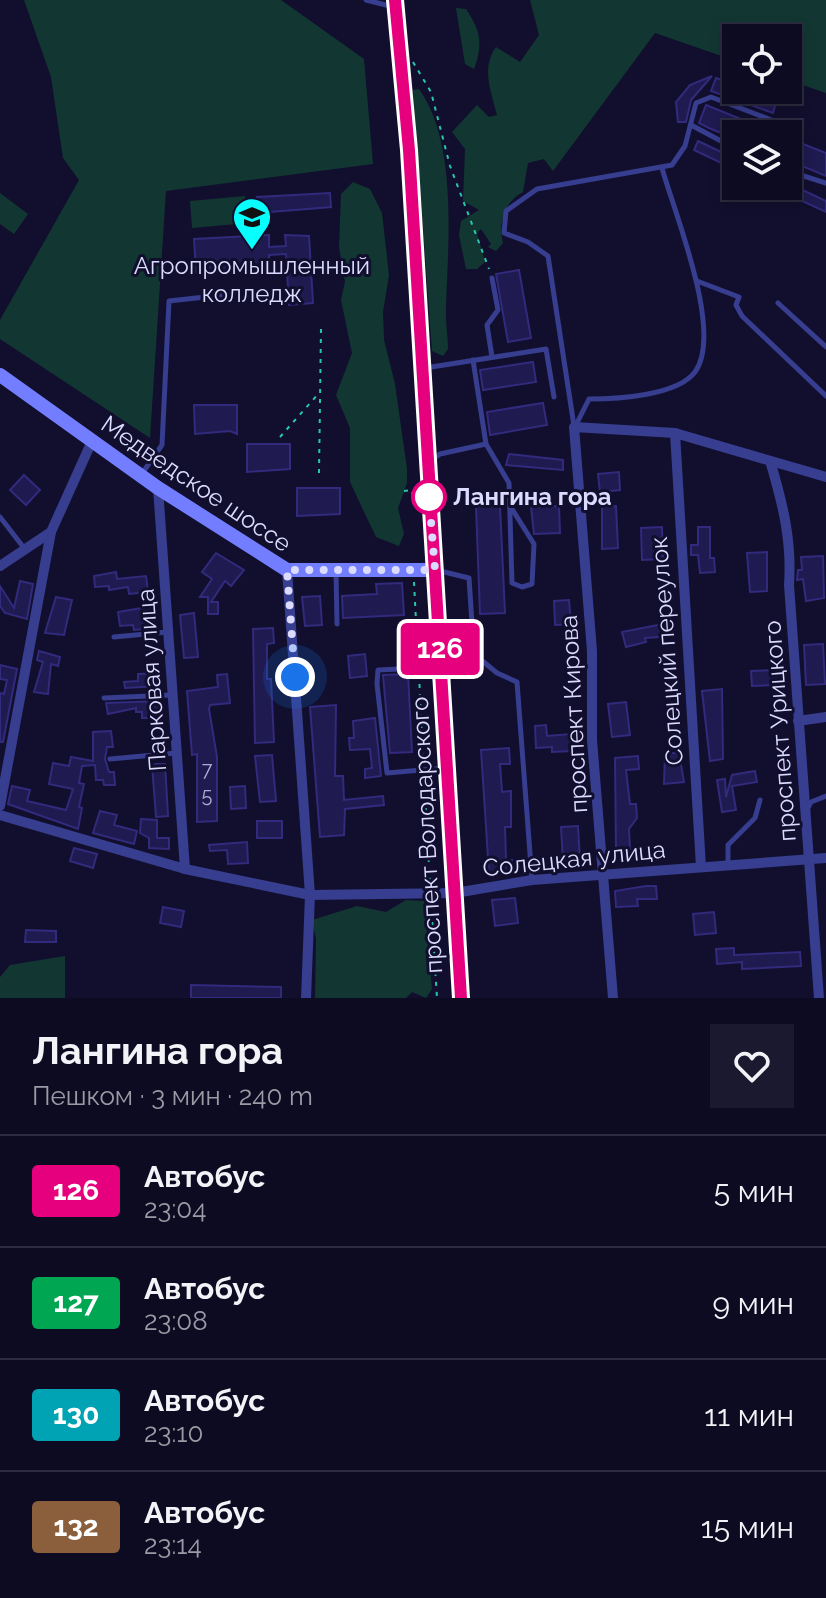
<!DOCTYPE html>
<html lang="ru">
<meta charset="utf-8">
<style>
body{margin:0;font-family:Raleway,sans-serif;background:#1b192f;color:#f1f3f6;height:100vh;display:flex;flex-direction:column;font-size:30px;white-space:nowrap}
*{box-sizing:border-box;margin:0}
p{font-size:26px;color:#9a9ba5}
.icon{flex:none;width:44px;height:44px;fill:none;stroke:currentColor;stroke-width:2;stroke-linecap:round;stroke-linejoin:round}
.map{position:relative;height:998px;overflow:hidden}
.sheet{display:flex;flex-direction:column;background:#0d0b22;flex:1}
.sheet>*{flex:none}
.badge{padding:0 16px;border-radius:6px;font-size:28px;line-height:52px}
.tools{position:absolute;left:722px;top:24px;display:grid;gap:16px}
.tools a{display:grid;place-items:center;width:80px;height:80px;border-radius:0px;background:#0d0b22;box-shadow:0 4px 12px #0003,0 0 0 2px #2d2b40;font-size:40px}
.you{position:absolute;width:40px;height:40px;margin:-20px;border:6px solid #fff;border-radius:50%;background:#1a73e8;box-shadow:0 0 0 12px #1a73e833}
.map>.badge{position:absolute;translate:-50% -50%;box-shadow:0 0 0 4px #fff}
.round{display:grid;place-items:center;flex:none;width:84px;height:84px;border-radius:0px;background:#1b192f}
.headline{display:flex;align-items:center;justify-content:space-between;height:136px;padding:0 32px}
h1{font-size:38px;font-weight:700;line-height:60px}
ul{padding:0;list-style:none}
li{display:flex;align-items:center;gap:24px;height:112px;padding:0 32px;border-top:2px solid #2d2b40}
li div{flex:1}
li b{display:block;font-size:30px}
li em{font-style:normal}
li .badge{min-width:88px;font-weight:700;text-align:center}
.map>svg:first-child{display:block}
.green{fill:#123732}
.building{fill:#1f1a4f;stroke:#322a7d;stroke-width:2}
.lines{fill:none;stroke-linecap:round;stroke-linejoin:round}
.path{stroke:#27c7ac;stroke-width:2;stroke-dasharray:4 6;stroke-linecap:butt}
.lane{stroke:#373d8f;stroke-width:5}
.street{stroke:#373d8f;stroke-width:10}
.secondary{stroke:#727eff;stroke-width:14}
.primary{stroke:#b362ff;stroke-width:16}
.line-casing{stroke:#fff;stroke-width:18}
.line{stroke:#e6007e;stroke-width:12}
.walk{stroke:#dbdbff;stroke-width:8;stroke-dasharray:0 14.4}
.stop-dot{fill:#fff;stroke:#e6007e;stroke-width:4}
.labels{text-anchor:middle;stroke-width:6;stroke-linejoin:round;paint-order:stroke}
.number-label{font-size:20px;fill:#acabd3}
.poi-label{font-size:24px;fill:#dbdbff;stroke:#110f2d}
.street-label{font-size:24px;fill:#dbdbff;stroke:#110f2d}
.stop-label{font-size:24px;font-weight:bold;fill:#dbdbff;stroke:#110f2d;text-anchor:start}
</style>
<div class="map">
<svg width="826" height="998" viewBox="0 0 826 998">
<rect width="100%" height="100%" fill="#110f2d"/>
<g class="green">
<polygon points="24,0 281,0 364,59 373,164 166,191 150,438 0,339 0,320 79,180 63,158 51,77"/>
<path d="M530,0H826V93L788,80V38H736V61L655,33L553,171L544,159L528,163L523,192C504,202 498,223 503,243L496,251L488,247L491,244L481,229L477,233L485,262L477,269H466L459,235L461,221L479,210L463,201L465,149L452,132L477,105L489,117L497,115C491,91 481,68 496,47L520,62L539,35Z"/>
<path d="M456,8L466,9C481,31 483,45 474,69L465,64Z"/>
<path d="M419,89C458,144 448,243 446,306C445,321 448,334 448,349L443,356L432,351L413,90Z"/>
<polygon points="353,182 370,189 382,213 389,275 383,312 384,340 395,384 407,469 407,483 398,508 404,534 399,546 376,537 350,482 350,428 336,395 352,353 341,300 345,282 339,247 341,194"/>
<polygon points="0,193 28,214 14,234 0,224"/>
<polygon points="245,196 248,223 192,228 190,201"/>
<polygon points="406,900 424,901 432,989 426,998 412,992 406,998 315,998 316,939 312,920 357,906 386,912"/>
<polygon points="65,956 65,998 0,998 0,977 10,965"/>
</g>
<g class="building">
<polygon points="712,76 691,100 686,122 678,122 676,102 690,85"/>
<polygon points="716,78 736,85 736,90 751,90 777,99 773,113 711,91"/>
<polygon points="706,105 778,134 736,134 736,139 709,128 699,123"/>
<polygon points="788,138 826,153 826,176 788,160"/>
<polygon points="698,141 736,159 736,170 694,150"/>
<polygon points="788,183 826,201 826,212 770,186 788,186"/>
<polygon points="330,193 331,207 258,213 257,197"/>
<polygon points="269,235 269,247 286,246 285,235 309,236 313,303 289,305 286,254 269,255 269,268 196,272 194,239"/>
<polygon points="519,270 531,338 508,342 496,274"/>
<polygon points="533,362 536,382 483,390 480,370"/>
<polygon points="543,403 547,425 490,435 487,412"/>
<polygon points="194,405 237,405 237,434 230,431 195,434"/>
<polygon points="247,444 290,444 290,469 247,472"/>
<polygon points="509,454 563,460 563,470 506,465"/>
<polygon points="619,472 620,490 600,492 598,474"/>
<polygon points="24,475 40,490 26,505 10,490"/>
<polygon points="297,488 340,488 340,514 297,516"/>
<polygon points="500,506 505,613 480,614 476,507"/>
<polygon points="559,506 560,533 534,534 531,507"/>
<polygon points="616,506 618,548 602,549 602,507"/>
<polygon points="662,527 663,559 642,560 641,528"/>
<polygon points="698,527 710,527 710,558 714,558 715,572 700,573 698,555 691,555 691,545 698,545"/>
<polygon points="767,552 767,591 750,592 747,553"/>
<polygon points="216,553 244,570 231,586 225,581 211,602 218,602 218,614 208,614 208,597 200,597 212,579 202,572"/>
<polygon points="823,556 824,598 806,601 803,579 797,580 798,570 802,570 801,557"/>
<polygon points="116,572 117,579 146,576 148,592 129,594 128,587 109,590 109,586 95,587 94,576"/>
<polygon points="20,581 33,584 27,619 5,613 0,606 0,586 14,608"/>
<polygon points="402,583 404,615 343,618 342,596 377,594 376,584"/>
<polygon points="320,596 322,625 305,626 302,597"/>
<polygon points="56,597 72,600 64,635 45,633"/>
<polygon points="569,600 571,624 555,625 554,601"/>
<polygon points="153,606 155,628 134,630 133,625 120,626 118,612"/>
<polygon points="194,613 198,657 184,658 180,615"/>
<polygon points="673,622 674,636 645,638 646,642 626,647 622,632"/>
<polygon points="273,628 274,643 267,644 267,679 271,679 274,742 255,743 253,629"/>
<polygon points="823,644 825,684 806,685 804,645"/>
<polygon points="39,651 60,657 58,666 51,664 48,694 34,692 43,662 37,660"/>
<polygon points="365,654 367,676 350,678 348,656"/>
<polygon points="0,665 17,669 3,742 0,742 0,693 4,694 7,680 0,679"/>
<polygon points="776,670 777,685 752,686 751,671"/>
<polygon points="158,673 159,686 125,688 124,682 138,681 138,674"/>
<polygon points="227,674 230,703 210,705 209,709 217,757 217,821 197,822 197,754 192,755 187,691 218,687 217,675"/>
<polygon points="408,674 412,752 390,753 383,675"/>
<polygon points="722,689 723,759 710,761 702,691"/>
<polygon points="160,701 160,718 142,718 142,712 136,712 136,708 108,714 106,703"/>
<polygon points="626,702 630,735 612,737 608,704"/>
<polygon points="336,705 335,776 343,776 344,800 383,796 384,805 345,809 344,835 320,837 310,707"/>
<polygon points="375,718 381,776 365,778 365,769 372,768 370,749 350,750 349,738 354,738 353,721"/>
<polygon points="546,725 547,736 571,734 572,751 552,752 552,747 536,748 535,726"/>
<polygon points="111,731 113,747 107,747 105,759 109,772 114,772 115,785 104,785 103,780 96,780 95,765 82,766 79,783 84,784 79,807 82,808 78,829 8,804 12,786 30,790 27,801 66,810 73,789 49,784 53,763 69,766 71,757 93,761 93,732"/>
<polygon points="509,748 510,764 500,764 502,792 511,791 511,827 505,827 506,860 512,860 512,872 489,873 481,750"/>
<polygon points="665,753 679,753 684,782 664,784"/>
<polygon points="272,755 276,801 260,802 255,756"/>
<polygon points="638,756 639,769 626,770 630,804 636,804 637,818 629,829 630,849 616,850 615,758"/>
<polygon points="157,764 165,764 168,816 156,817 152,765"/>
<polygon points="755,771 757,782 732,786 736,810 722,812 717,780 725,779 726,797 732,775"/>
<polygon points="245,786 246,808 231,809 230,787"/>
<polygon points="100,811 117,815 114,825 137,831 134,844 93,833"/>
<polygon points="141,819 157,820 157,838 169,838 169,849 149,848 149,838 140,833"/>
<rect x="257" y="821" width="25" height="17"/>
<polygon points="578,826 580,860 563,861 561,827"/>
<polygon points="247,842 248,863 228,864 227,850 210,851 209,845"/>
<polygon points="74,848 97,854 93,868 70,861"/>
<polygon points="646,886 656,886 657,899 637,899 638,906 616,907 615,891"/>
<polygon points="515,898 518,923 495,926 492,900"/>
<polygon points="163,907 184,911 181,927 160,923"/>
<polygon points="714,912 716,933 695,935 693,914"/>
<polygon points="26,930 56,931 56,942 25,942"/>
<polygon points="734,948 734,955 800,952 801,966 742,969 742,962 717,964 716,949"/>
<polygon points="191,985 281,987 281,998 191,998"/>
</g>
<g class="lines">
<g class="path">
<polyline points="413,62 431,92 450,166 489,269"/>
<polyline points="280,437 319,393"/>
<polyline points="319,473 321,329"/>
<polyline points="404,491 412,490 414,505"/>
<polyline points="414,582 418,660"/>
<polyline points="419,674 423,763"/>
<polyline points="424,778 430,883"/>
<polyline points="431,902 437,998"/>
</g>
<g class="lane">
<polyline points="366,0 394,7"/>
<polyline points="691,125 736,149"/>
<polyline points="788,171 826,183"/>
<polyline points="697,281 739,297 736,305 742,316 826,396"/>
<polyline points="778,303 826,347"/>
<polyline points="492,357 487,325 498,310 492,278"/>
<polyline points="473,360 486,444"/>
<polyline points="425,368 546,349 554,397"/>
<polyline points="574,426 548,256 528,242 504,233 506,211 537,189 672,165 685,146 696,103 711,97 782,124"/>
<path d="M575,427L589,399C616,399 677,396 695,372C724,332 674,212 662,168"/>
<polyline points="433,459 440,454 486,444 509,483 512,583 522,587 532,584 534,544 512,509"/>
<polyline points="141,475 162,445 169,301 241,293"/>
<polyline points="0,517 24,548"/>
<polyline points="436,570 469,578 474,654 441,667 378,670 377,684 387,773 445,768"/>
<polyline points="336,572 337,624"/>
<polyline points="114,637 167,632"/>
<polyline points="474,654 497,673 517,682 532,880"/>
<polyline points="104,698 172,695"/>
<polyline points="110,759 176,753"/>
<polyline points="808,808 811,802 826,796"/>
<polyline points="728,863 728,845 755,818 760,800"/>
</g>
<g class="street">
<polyline points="675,433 701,867"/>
<path d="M771,464C783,505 792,541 789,585L819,998"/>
<polyline points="158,488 185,869"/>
<polyline points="0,566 51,532"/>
<polyline points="287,570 310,895 306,998"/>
<polyline points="798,721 826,717"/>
<polyline points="0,806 51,532 92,441"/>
<polyline points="0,815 185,869 310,895 455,893 532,880 826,858"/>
<polyline points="613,998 592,740 592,651 574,427 675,433 826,477"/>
</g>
<polyline class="secondary" points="0,375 158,488 287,570 435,570"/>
<polyline class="primary" points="395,0 409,150 461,998"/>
</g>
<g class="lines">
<g class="line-casing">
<polyline id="line" points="395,0 409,150 461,998"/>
</g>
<use href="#line" class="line"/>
<polyline class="walk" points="295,677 287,570 435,570 429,497"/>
</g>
<defs>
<g id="university-pin" transform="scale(2)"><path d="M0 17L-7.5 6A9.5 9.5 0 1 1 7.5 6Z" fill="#07fffd" stroke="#110f2d"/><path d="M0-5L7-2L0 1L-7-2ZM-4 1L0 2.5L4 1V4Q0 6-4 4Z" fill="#111"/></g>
</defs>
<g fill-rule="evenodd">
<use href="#university-pin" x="252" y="217"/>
</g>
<circle class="stop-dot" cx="429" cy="497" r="16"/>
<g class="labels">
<g class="number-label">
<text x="207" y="776">7</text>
<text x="207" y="802">5</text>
</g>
<g class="poi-label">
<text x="252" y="274">Агропромышленный<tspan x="252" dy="28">колледж</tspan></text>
</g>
<g class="street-label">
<text transform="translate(196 484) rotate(34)" y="8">Медведское шоссе</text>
<text transform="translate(667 651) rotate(-94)" y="8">Солецкий переулок</text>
<text transform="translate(152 680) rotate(-94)" y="8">Парковая улица</text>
<text transform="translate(574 714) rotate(-93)" y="8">проспект Кирова</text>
<text transform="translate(780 731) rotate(-94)" y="8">проспект Урицкого</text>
<text transform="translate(427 835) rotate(-93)" y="8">проспект Володарского</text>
<text transform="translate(574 859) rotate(-6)" y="8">Солецкая улица</text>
</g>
<g class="stop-label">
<text x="453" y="505">Лангина гора</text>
</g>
</g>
</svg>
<div class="tools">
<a><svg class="icon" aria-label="locate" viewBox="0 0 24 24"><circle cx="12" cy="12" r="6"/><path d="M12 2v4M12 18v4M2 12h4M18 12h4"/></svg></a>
<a><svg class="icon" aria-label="layers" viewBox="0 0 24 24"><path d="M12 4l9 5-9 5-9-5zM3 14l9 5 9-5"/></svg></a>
</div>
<div class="you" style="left:295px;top:677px"></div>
<b class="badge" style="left:440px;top:649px;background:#e6007e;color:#fff">126</b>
</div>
<section class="sheet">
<div class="headline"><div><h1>Лангина гора</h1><p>Пешком · 3 мин · 240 m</p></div><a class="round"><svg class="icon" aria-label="heart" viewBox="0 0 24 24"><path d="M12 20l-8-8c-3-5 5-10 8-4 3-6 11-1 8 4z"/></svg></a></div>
<ul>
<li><span class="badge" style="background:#e6007e;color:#fff">126</span><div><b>Автобус</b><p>23:04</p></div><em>5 мин</em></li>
<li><span class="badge" style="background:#00a651;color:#fff">127</span><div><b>Автобус</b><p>23:08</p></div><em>9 мин</em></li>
<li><span class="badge" style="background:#00a3b4;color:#fff">130</span><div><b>Автобус</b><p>23:10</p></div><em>11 мин</em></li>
<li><span class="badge" style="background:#8b5e3c;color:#fff">132</span><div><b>Автобус</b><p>23:14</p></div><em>15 мин</em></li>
</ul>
</section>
